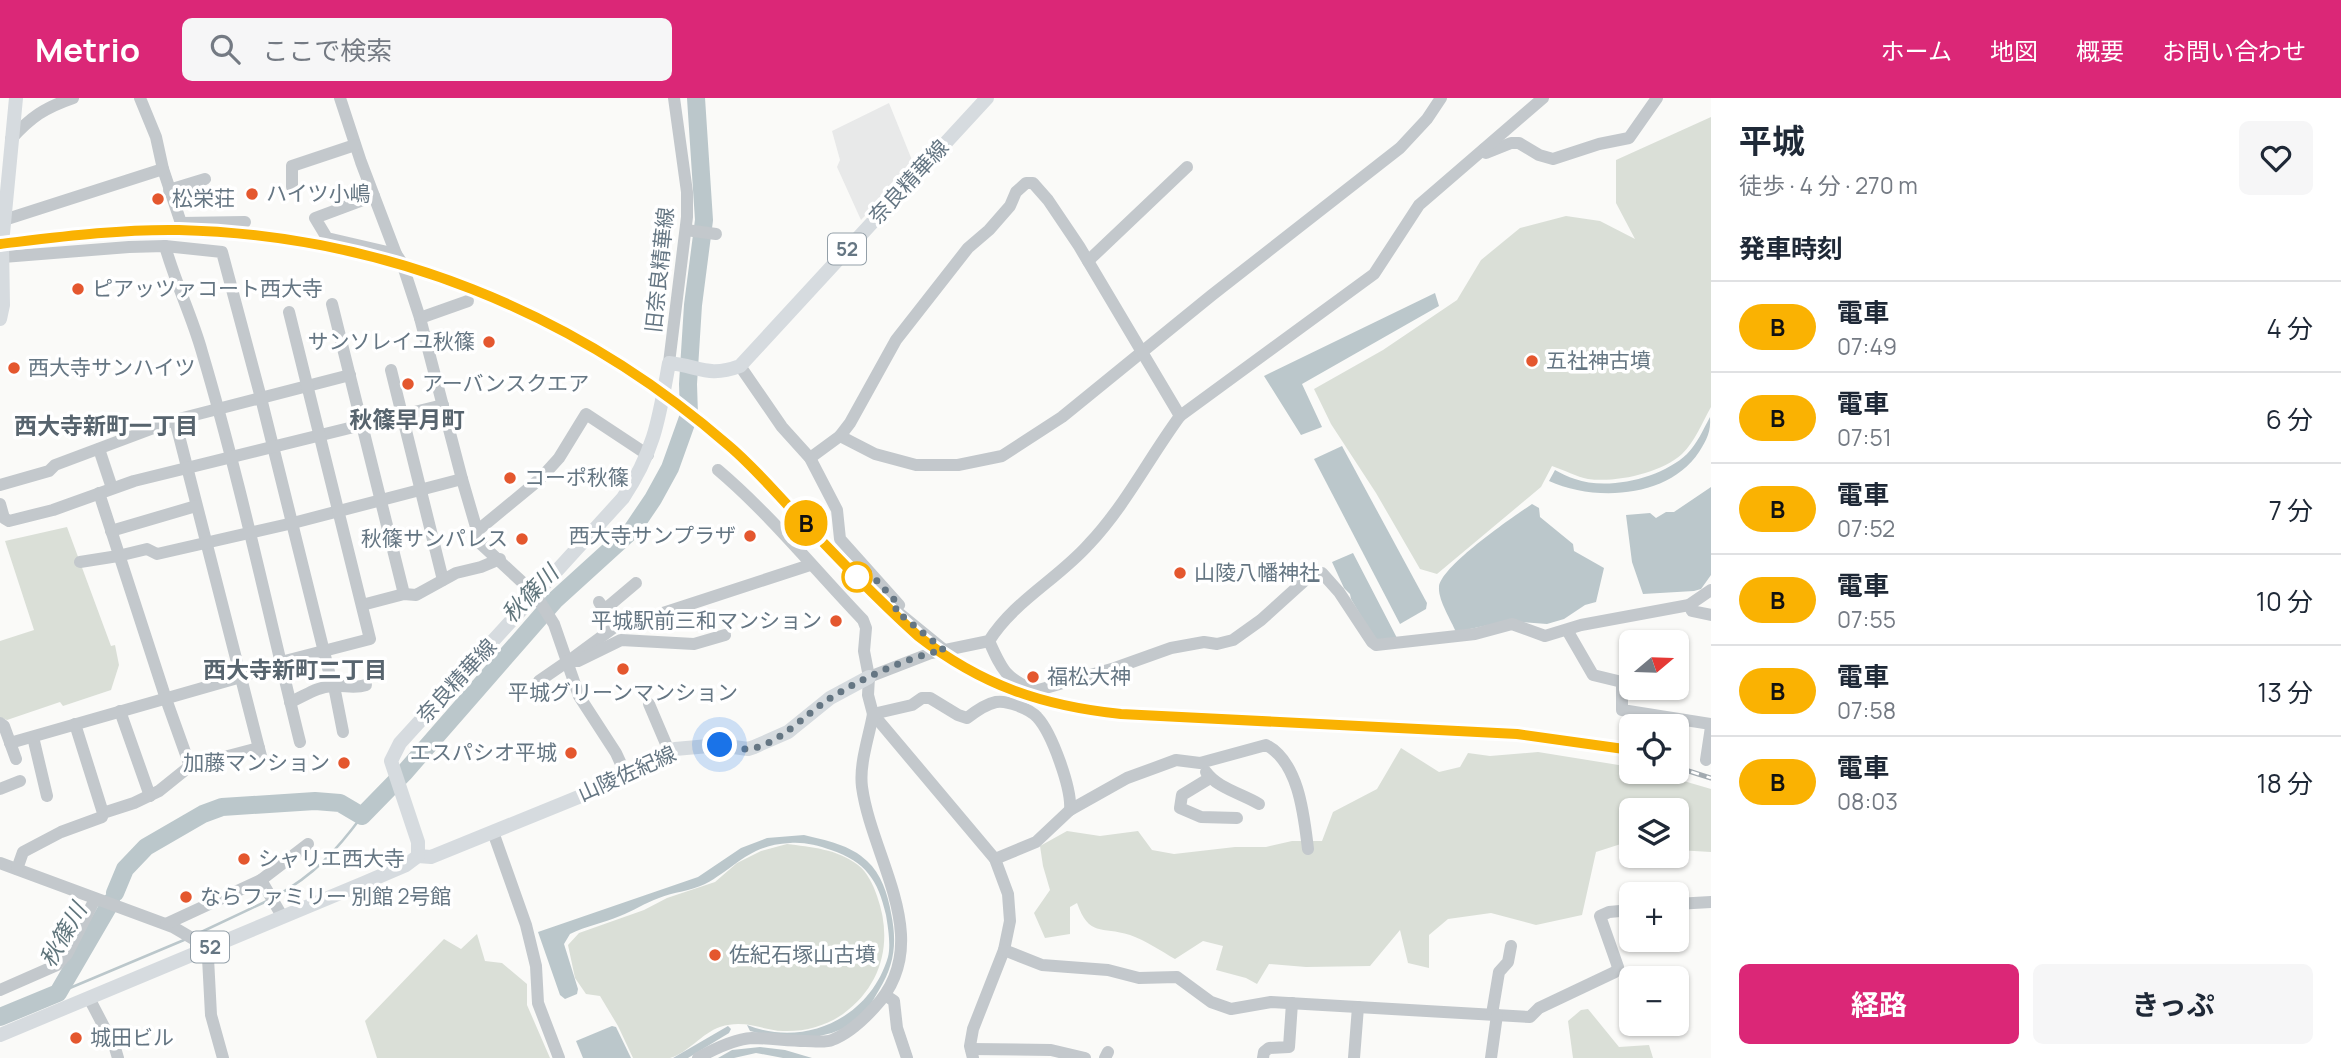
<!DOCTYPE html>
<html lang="ja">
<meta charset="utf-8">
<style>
body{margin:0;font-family:Manrope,"Noto Sans JP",sans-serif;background:#f6f6f7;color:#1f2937;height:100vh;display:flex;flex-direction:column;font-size:26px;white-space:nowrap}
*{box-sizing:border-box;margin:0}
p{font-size:23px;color:#747a83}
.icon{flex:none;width:38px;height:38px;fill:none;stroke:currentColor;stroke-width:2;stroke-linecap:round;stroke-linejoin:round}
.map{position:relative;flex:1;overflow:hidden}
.panel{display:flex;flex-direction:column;background:#fff;width:630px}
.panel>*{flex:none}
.badge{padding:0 14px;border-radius:23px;font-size:24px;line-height:46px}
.needle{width:46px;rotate:71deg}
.controls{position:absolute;left:1619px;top:532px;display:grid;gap:14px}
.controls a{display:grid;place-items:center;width:70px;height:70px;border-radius:10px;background:#fff;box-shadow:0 2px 5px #0004;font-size:35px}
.you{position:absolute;width:35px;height:35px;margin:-18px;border:5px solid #fff;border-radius:50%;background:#1a73e8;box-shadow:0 0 0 10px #1a73e833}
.map>.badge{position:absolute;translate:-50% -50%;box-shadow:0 0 0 4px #fff}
h2{padding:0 28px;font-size:26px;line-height:63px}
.round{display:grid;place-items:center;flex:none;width:74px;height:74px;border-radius:10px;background:#f6f6f7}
.headline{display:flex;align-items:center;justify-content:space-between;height:119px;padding:0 28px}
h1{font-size:33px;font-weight:700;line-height:52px}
.action{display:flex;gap:14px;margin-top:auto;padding:14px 28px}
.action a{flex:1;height:80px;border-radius:10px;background:#db2777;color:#fff;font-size:28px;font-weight:700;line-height:80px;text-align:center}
.action a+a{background:#f6f6f7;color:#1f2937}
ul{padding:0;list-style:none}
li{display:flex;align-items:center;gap:21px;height:91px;padding:0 28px;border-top:2px solid #e0e1e3}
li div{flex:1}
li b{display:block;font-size:26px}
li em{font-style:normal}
li .badge{min-width:77px;font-weight:700;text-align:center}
header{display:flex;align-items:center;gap:42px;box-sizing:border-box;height:98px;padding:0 35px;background:#db2777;color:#fff}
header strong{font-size:33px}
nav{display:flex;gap:38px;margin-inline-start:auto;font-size:24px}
.search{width:490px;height:63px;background:#f6f6f7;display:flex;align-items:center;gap:18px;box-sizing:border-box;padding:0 24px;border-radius:10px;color:#747a83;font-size:26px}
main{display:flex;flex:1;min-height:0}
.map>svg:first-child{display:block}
.built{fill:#e8e9e9}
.green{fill:#dadfd7}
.water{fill:#bbc7cb}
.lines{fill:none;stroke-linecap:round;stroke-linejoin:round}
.stream{stroke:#bbc7cb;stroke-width:2.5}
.river{stroke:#bbc7cb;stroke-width:18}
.minor{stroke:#c3c8cc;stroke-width:12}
.major{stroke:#d6dbdf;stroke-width:14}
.rail-casing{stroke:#a2aab0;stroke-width:5}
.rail{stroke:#fff;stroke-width:2.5;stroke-dasharray:8;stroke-linecap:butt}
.line-casing{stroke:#fff;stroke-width:16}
.line{stroke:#fab202;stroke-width:10}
.walk{stroke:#657683;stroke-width:7;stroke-dasharray:0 12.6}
.poi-dot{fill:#e4572e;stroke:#fff;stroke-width:2.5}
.stop-dot{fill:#fff;stroke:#fab202;stroke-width:3.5}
.labels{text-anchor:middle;stroke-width:7;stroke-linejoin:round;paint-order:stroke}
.shield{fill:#fff;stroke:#939fa8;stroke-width:2}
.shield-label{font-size:19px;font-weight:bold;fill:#657683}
.street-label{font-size:21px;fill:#657683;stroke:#fff}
.poi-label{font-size:21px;fill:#657683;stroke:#fff;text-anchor:start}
.neighbourhood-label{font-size:23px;font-weight:bold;fill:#57646e;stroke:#fff}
.water-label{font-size:23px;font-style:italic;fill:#60757c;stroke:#fff}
</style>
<header>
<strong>Metrio</strong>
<div class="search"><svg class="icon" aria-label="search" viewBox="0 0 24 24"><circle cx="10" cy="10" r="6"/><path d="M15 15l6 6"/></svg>ここで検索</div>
<nav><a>ホーム</a><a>地図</a><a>概要</a><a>お問い合わせ</a></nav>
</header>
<main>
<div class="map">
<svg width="1711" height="960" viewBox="0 0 1711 960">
<rect width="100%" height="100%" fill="#fafaf8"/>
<polygon class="built" points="889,5 914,67 861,122 837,69 840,62 832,33"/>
<g class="green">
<path d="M1711,19V309C1702,325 1695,343 1682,356C1661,375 1616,385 1588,381C1577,379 1564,372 1552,368L1541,389L1437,476L1420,471L1376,395L1331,326L1314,291L1383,252L1457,202L1481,162L1520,130L1566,118L1600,123L1635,141L1616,105V62Z"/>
<polygon points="67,429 111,548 115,547 119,567 111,592 63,608 60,604 7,622 0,619 0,543 34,532 5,443"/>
<path d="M1401,650L1439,674L1460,669L1468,655L1490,658L1538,654L1631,669V674H1653L1711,691V754L1677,752L1676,712H1631V744H1627L1596,754L1582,817L1536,827L1491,815L1448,821L1429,837V870L1408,865L1400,832L1370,868L1306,869L1269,866L1257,886L1246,880L1216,872L1223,848L1203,843L1175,861C1161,853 1145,842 1130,837C1101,828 1089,839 1077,805L1070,809V836L1045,840L1034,815L1050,792L1043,768L1040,748L1067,733L1100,738L1138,733L1152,752L1174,756L1235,749H1266L1292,743H1322L1333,714L1377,691Z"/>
<path d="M787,746C810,749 838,751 858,767C867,774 873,786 877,798C893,842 883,887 843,916C826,928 804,934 783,933C761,932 745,921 720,929C702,935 688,955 670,960C660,960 644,960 633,960L618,928L600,898L586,896L575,880L568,847L579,835L644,812L667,800L715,784L737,765L761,753Z"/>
<polygon points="477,836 485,863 502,865 527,886 527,907 550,960 377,960 365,923 444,841 461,851"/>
<polygon points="1588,911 1619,949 1649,947 1653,960 1573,960 1568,923 1581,912"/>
</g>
<g class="water">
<polygon points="1435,195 1439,208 1302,286 1322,329 1301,337 1264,278"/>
<path d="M1710,319C1711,334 1707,341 1699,354C1669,400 1595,404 1549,383L1555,372C1561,375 1568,379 1575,381C1608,393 1662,380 1687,356C1697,346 1703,332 1710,319Z"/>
<polygon points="1342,348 1427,505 1426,511 1400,526 1314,361"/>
<polygon points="1711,389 1711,477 1701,491 1694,493 1643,496 1632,464 1626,417 1650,415 1656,420 1666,414 1674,414"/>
<path d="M1532,406L1539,410L1540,419L1573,446L1574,453L1604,470L1596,504L1585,507L1564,521L1547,526L1507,523L1456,534C1451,522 1438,502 1439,489C1441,468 1513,419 1532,406Z"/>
<polygon points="1353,455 1397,540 1376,543 1351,501 1350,496 1344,490 1332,464"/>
<path d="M804,737C825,742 851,747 867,763C881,775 888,797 891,815C897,844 895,866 879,892C874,900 869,911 861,918C831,946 786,942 750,933L747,927C805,950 870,920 888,859C891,847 888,829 886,817C878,782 866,764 831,752C817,747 804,744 790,745C748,747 737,769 705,786C691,793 673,794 659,800C645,805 633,813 620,818C603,825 586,828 570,836L564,846L578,891L577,896L565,901L560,897L538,834L698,779L741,750L767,740Z"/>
<polygon points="612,928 616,929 631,960 583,960 576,943"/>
<polygon points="728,928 731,931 729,935 688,960 673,960"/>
<polygon points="760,949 785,952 812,960 783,960 756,955 734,960 718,960 732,952"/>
</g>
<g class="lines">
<g class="stream">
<path d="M276,798C313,778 337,752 362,718"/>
<polyline points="197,836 267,803"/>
<polyline points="58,895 184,842"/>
</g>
<g class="river">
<polyline points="115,795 125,771 146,749 203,716 222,709 315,703 340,705 362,718 404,675 555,502 632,432 653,401 670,370 689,317 688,286 693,207 704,122 696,0"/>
<polyline points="0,919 58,895 111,804"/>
</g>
<g class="minor">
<polyline points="340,0 361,64 396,156 402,165 420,220 462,381 481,446 535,496 554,526 579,598 616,655 627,679"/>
<path d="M11,41C31,19 44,10 73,0"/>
<polyline points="1484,51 1486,55 1511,45 1519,45 1539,57 1553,61 1599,46 1629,40 1657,0"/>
<polyline points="163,71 181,125 245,124"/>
<polyline points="292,89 292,68 355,47"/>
<polyline points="169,92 205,81"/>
<polyline points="374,98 315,120 327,140 396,156"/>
<polyline points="4,122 163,71 156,39 140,0"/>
<polyline points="686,132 716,136"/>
<path d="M165,148C175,184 192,218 202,254C240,382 268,514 300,644"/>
<polyline points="3,159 129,149 165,148 222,154 261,300 331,582"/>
<polyline points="1088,163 1187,69"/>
<polyline points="332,206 404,496"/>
<polyline points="420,220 468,203"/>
<polyline points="669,265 687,119 687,94 674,0"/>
<polyline points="740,268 782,329 810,360 837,412 840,441 899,507 895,512 944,552"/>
<polyline points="391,272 443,482"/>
<polyline points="175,322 262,662"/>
<polyline points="840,338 875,356 916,367 958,367 1002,358 1062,319 1212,197 1400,50 1427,21 1441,0"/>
<polyline points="99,351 112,390"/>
<polyline points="810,360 840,338 850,325 896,242 968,150 989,132 1010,108 1016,94 1026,85 1033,85 1048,102 1079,148 1180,318"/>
<path d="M718,372C771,417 815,472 863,522L866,530L864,553L869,579L868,597L873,616L995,761L1008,796L1010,823L1004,852L973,931L970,948L973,960"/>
<polyline points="0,387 49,373 55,367 175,322 350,277"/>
<polyline points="99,395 166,601 190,668"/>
<polyline points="0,406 4,420 9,423 53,412 134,383 443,307"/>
<polyline points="111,433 196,408"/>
<polyline points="477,433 540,381 559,360 586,316 648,357"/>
<polyline points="80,464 118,458 147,451 157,456 293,425 462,381"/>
<polyline points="362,507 404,496 416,497 456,475 481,469 500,461"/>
<polyline points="1689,507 1692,513 1711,517"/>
<polyline points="604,512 636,485"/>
<polyline points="663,515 810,467"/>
<polyline points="1567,532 1593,577 1622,584 1622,612 1711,626"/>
<path d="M989,543C1002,572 1005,580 1035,593L1115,570L1171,550L1204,544L1217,546L1233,542L1261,522L1313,475H1322L1339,494L1372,544L1376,547L1475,536L1512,526L1545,538L1581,527L1689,507L1711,492"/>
<polyline points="574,559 616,528 599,504"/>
<path d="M869,579L931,555L989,543C1014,503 1058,481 1089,446C1125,408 1149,360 1180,318L1374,176L1419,107L1543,0"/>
<polyline points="539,583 568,563 578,563 621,542 694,546 725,537"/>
<polyline points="334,588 343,634"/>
<path d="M290,604C305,598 316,589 332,588C345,587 354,591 366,587"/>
<polyline points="649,606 669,653"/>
<polyline points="120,613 150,698"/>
<polyline points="0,625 4,628 16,661"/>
<polyline points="75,626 103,715"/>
<polyline points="33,639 47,698"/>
<polyline points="10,645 241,579 281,564 370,541 289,214"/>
<polyline points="1706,662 1711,629"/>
<path d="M1206,674C1217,690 1243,696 1259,706"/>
<polyline points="1210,680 1182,697 1180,710 1201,719 1237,720"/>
<polyline points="0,691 20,683"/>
<polyline points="493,734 526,827 536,868 538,905 559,960"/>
<path d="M995,761L1036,744L1070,712L1127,680L1176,662L1200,665L1266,647C1299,664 1304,718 1308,751"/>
<polyline points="0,765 173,829 202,846 208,860 211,917 223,960"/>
<polyline points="17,771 23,754 61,734 102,719 103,715 134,705 159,693 190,668 259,650"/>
<polyline points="261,782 282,818"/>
<polyline points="1676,806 1711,804"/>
<polyline points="166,826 261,782 308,746"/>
<polyline points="1004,852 1042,867 1108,872 1139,880 1177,879 1211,904 1231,911 1271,904 1530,919 1539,910 1615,874 1618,869 1600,818 1609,814 1631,812"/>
<polyline points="0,892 57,867 67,856 95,801"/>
<polyline points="885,897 894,903 897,930 907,960"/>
<polyline points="89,900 115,950 118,960"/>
<polyline points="1492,916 1499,874 1508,864 1511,848"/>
<polyline points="971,951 1051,952 1085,960"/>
<path d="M698,960C714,951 734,941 752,940C770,940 788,943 805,943C813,943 825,945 832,942C848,936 863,922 874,910C937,844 872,762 862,689C859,666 869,639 873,616L912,607L922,600H930L958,617L967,620C976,613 986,606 996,604C1007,602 1030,611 1037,619C1052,635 1072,691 1070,712"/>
<polyline points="1105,960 1108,954"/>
<polyline points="1263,960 1264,954 1269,950 1289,949 1292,905"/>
<polyline points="1354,960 1358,909"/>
<polyline points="1491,960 1497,917"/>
</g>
<g class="major">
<polyline points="0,221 3,207 2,146 16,0"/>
<path d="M418,758V744L391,663L400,645L623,400C655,352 659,320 669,265C699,268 708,280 740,268L987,0"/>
<polyline points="418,758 431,759 640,674 664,655 675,651 720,647 748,651 754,649 788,634 830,600 869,579"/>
<polyline points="0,937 364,785 406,767 418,758"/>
</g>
<g class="rail-casing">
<g id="rail">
<path d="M0,146C59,139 119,131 179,132C383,138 575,212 728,347C751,366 771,389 791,411C833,454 874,497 918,538C980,587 1042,608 1121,616L1517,636L1631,652"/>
<polyline points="1676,669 1711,680"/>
</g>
</g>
<use href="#rail" class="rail"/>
</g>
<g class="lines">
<g class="line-casing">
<path id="line" d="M0,146C59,139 119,131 179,132C383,137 574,213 728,347C752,367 773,392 795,415C835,457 875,499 918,538C981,587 1042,608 1121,616L1517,636L1631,652"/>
</g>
<use href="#line" class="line"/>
<path class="walk" d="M720,647C729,648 738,651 747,651C775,650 807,615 829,601C858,582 910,558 944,552L895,512L899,507L869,474L857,479"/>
</g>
<g class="poi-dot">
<circle cx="252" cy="96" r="7"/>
<circle cx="158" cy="101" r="7"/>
<circle cx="78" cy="191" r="7"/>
<circle cx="489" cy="244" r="7"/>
<circle cx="1532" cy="263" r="7"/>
<circle cx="14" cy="270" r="7"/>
<circle cx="408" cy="286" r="7"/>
<circle cx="510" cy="380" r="7"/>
<circle cx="750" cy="438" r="7"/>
<circle cx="522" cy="441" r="7"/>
<circle cx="1180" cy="475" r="7"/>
<circle cx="836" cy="523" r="7"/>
<circle cx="623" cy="571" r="7"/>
<circle cx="1033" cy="579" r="7"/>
<circle cx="571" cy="655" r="7"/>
<circle cx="344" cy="665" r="7"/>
<circle cx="244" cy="761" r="7"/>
<circle cx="186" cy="799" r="7"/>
<circle cx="715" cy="857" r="7"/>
<circle cx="76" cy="940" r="7"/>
</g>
<circle class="stop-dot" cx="857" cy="479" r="14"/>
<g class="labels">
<g class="shield">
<rect x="828" y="135.5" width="38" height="31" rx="5"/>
<rect x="191" y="833.5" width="38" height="31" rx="5"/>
</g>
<g class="shield-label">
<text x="847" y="158">52</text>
<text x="210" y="856">52</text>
</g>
<g class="street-label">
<text transform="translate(909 84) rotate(-47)" y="7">奈良精華線</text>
<text transform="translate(660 172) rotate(-84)" y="7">旧奈良精華線</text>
<text transform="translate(457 583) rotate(-47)" y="7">奈良精華線</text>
<text transform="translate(627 676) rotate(-24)" y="7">山陵佐紀線</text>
</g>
<g class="poi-label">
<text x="266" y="103">ハイツ小嶋</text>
<text x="172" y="108">松栄荘</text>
<text x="92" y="198">ピアッツァコート西大寺</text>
<text x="475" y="251" text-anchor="end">サンソレイユ秋篠</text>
<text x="1546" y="270">五社神古墳</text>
<text x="28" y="277">西大寺サンハイツ</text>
<text x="422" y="293">アーバンスクエア</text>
<text x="524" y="387">コーポ秋篠</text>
<text x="736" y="445" text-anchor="end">西大寺サンプラザ</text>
<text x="508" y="448" text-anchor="end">秋篠サンパレス</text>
<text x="1194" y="482">山陵八幡神社</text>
<text x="822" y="530" text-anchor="end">平城駅前三和マンション</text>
<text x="1047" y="586">福松大神</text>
<text x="623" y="602" text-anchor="middle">平城グリーンマンション</text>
<text x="557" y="662" text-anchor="end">エスパシオ平城</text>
<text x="330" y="672" text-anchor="end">加藤マンション</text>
<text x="258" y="768">シャリエ西大寺</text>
<text x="200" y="806">ならファミリー 別館 2号館</text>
<text x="729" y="864">佐紀石塚山古墳</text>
<text x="90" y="947">城田ビル</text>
</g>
<g class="neighbourhood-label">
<text x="407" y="330">秋篠早月町</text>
<text x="106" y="336">西大寺新町一丁目</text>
<text x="295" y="580">西大寺新町二丁目</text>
</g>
<g class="water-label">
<text transform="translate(530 496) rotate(-46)" y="8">秋篠川</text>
<text transform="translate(63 837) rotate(-60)" y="8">秋篠川</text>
</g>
</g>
</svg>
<div class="controls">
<a><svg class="needle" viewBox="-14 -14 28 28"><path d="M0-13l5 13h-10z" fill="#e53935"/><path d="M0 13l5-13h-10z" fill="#747a83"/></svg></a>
<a><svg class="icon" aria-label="locate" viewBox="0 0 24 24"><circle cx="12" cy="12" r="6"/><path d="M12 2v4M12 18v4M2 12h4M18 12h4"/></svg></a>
<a><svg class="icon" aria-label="layers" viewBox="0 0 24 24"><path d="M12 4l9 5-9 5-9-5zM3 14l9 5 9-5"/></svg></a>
<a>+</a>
<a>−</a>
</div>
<div class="you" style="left:720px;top:647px"></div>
<b class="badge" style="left:806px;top:425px;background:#fab202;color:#111">B</b>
</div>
<section class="panel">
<div class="headline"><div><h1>平城</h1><p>徒歩 · 4 分 · 270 m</p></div><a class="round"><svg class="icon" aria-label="heart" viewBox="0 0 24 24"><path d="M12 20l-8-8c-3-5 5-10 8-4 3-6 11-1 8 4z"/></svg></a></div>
<h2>発車時刻</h2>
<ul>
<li><span class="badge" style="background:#fab202;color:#111">B</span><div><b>電車</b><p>07:49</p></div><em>4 分</em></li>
<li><span class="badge" style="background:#fab202;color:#111">B</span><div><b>電車</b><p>07:51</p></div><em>6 分</em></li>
<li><span class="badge" style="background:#fab202;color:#111">B</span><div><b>電車</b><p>07:52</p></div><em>7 分</em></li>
<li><span class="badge" style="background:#fab202;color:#111">B</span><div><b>電車</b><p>07:55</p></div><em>10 分</em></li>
<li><span class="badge" style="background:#fab202;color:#111">B</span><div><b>電車</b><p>07:58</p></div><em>13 分</em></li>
<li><span class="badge" style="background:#fab202;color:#111">B</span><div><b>電車</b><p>08:03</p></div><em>18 分</em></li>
</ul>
<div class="action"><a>経路</a><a>きっぷ</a></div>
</section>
</main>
